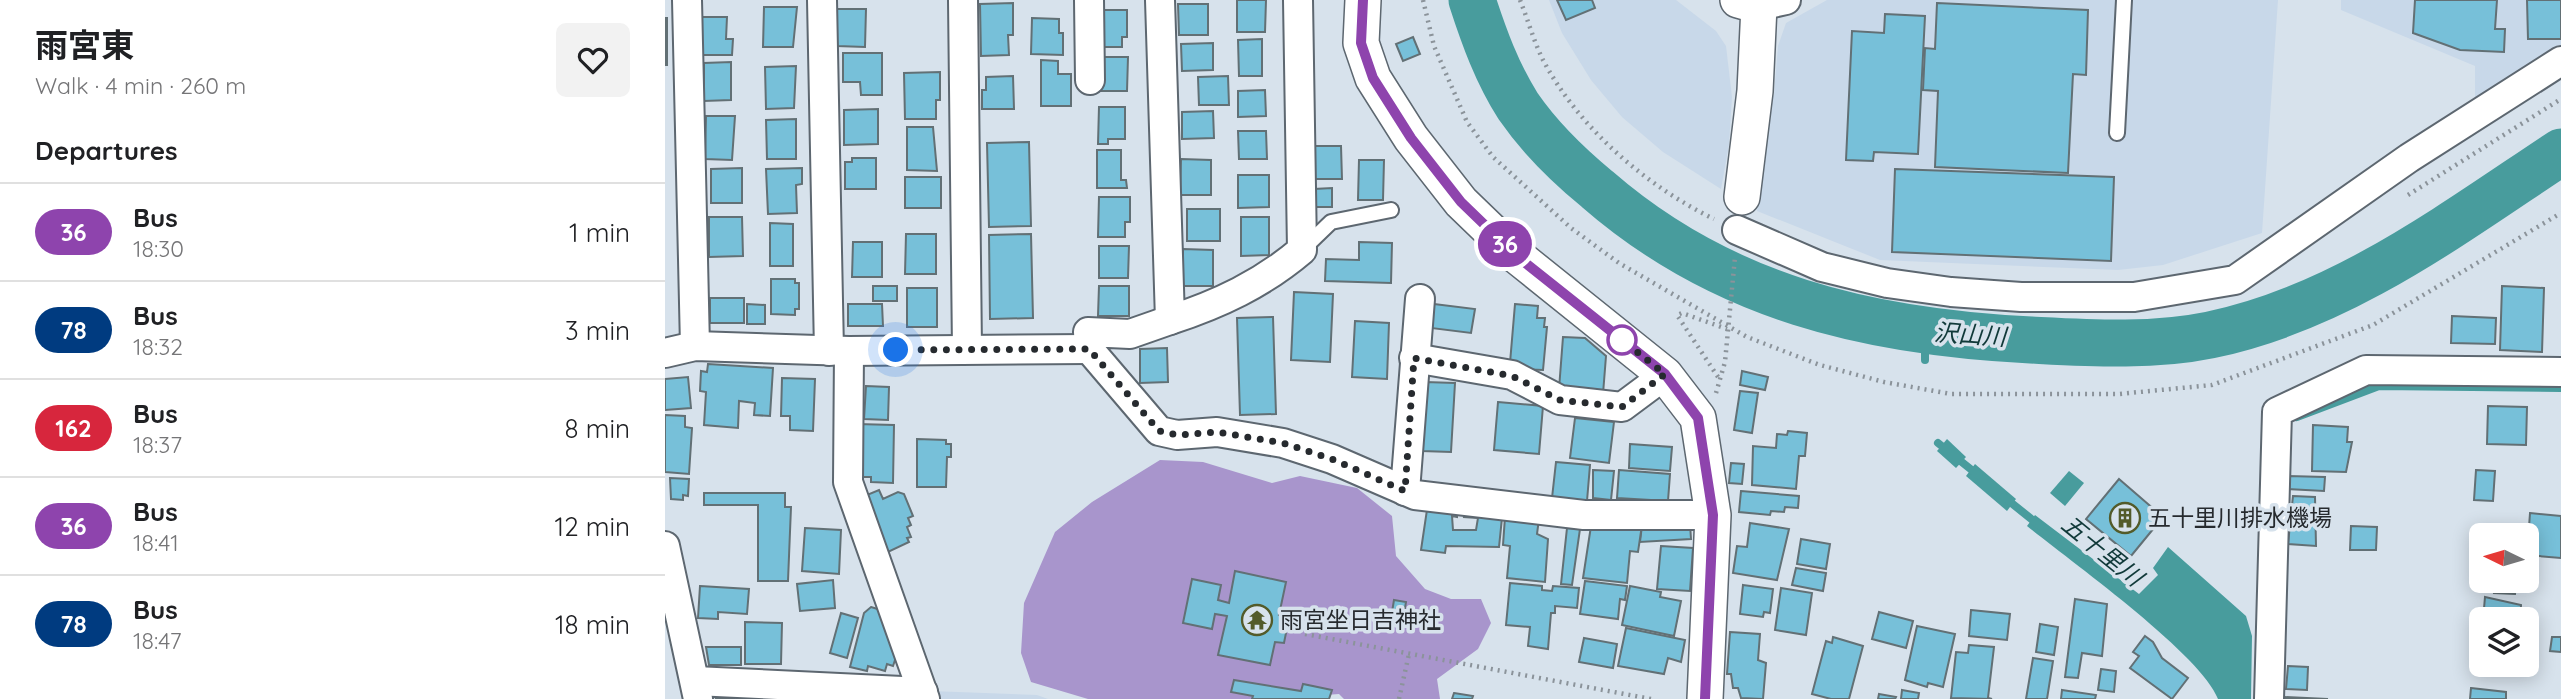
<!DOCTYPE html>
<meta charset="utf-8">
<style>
body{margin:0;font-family:Quicksand,"Noto Sans JP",sans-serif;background:#f2f2f2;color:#202124;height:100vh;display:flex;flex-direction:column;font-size:26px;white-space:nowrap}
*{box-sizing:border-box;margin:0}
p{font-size:23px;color:#757577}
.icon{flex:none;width:38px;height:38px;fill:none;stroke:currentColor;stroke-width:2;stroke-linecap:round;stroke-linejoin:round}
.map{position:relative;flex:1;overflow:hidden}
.side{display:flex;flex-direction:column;background:#fff;width:665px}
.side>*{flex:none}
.badge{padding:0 14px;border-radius:23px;font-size:24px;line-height:46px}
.needle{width:46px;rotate:275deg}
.buttons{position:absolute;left:1804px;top:523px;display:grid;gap:14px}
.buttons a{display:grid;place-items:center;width:70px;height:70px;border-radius:10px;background:#fff;box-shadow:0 4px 18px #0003;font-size:35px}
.you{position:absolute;width:35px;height:35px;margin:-18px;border:5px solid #fff;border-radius:50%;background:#1a73e8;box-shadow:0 0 0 10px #1a73e833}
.map>.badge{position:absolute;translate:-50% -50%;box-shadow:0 0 0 4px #fff}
h2{padding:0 35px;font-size:26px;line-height:63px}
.round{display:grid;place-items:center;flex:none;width:74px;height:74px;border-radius:10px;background:#f2f2f2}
.overview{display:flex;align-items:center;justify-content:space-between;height:119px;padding:0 35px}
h1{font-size:33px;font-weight:700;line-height:52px}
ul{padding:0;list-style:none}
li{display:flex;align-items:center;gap:21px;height:98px;padding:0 35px;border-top:2px solid #e0e0e0}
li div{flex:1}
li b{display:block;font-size:26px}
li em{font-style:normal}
li .badge{min-width:77px;font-weight:700;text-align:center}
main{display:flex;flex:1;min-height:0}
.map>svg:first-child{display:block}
.built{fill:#c8d8e9}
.forest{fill:#a895cc}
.water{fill:#489c9d}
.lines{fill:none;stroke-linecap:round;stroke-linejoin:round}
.stream{stroke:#489c9d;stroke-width:8}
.river{stroke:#489c9d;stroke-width:47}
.building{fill:#77c0d9;stroke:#627075;stroke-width:2}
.service-casing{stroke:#5d6770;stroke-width:18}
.minor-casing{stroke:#5d6770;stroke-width:32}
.tertiary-casing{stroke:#5d6770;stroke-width:38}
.path{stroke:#8b939a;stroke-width:4.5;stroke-dasharray:2 5;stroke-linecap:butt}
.service{stroke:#fff;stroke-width:14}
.minor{stroke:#fff;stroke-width:28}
.tertiary{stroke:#fff;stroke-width:35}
.line-casing{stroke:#fff;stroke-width:16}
.line{stroke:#8e44ad;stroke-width:10}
.walk{stroke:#262a2e;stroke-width:7;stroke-dasharray:0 12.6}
.stop-dot{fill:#fff;stroke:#8e44ad;stroke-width:3.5}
.labels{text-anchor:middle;stroke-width:7;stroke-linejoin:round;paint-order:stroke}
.poi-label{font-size:23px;fill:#262a2e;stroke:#d7e2ec;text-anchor:start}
.water-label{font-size:24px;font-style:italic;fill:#103939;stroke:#d7e2ec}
</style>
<main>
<section class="side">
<div class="overview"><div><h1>雨宮東</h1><p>Walk · 4 min · 260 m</p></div><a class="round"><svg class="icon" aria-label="heart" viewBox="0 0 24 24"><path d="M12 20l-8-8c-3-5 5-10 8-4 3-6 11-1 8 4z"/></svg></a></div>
<h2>Departures</h2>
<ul>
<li><span class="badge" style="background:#8e44ad;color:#fff">36</span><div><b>Bus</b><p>18:30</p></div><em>1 min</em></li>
<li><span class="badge" style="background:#003b80;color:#fff">78</span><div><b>Bus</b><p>18:32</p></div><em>3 min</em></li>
<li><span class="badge" style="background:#d7263d;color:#fff">162</span><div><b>Bus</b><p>18:37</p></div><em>8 min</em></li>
<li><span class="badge" style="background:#8e44ad;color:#fff">36</span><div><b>Bus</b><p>18:41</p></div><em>12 min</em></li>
<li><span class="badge" style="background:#003b80;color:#fff">78</span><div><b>Bus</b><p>18:47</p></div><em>18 min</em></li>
</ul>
</section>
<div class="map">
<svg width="1896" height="699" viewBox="0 0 1896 699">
<rect width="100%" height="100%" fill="#d7e2ec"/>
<g class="built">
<polygon points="884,0 1011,0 1051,31 1061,46 1067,97 1064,145 1056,189 998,152 957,117 926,80 897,33"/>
<polygon points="1162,0 1613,0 1597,233 1498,265 1453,270 1215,260 1092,211 1103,104 1109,95 1113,46 1121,23"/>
<polygon points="1676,0 1896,0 1896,50 1810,104 1810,66 1676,10"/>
<polygon points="266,691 372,695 383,699 269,699"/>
</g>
<polygon class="forest" points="495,460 538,462 607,483 635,476 692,488 727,516 731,556 760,589 786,599 816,599 826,623 813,649 772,679 775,699 679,699 674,694 607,699 423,699 366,682 356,653 359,603 390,532 427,502"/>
<g class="water">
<polygon points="1282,439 1301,457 1291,468 1272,451"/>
<polygon points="1310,464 1351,499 1342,511 1301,476"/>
<polygon points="1404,471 1419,483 1400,506 1385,493"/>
<path d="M1370,515L1474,594L1493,575L1488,568L1503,547L1581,616L1587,636L1586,699H1553C1536,654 1405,561 1362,526Z"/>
</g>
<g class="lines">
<g class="stream">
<polyline points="1260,360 1260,332"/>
<polyline points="1632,417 1714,386 1896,388"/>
<polyline points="1273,443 1313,475"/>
<polyline points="1339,497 1375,526"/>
</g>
<path class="river" d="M807,0C819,37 832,73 853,106C875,138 903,165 932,189C1057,298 1204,332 1366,340C1425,343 1487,347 1545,335C1676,308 1787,224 1896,152"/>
</g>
<g class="building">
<polygon points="572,0 601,0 600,32 572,32"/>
<polygon points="892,0 927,0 930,8 901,20"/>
<polygon points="1750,0 1832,0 1830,29 1840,29 1839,52 1795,50 1748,33"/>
<polygon points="1862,0 1896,0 1896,39 1863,39"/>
<polygon points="348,3 348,35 343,35 344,55 316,56 315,4"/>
<polygon points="1272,3 1423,10 1421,75 1408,74 1403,173 1270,167 1273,91 1258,90 1260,48 1270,49"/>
<polygon points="513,4 543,4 543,35 514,35"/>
<polygon points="99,7 132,7 128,47 98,47"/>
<polygon points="172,9 201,9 200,47 172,46"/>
<polygon points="434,10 462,10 462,37 457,37 457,47 434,47"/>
<polygon points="1220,14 1260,16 1253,154 1209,152 1208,161 1181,160 1187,31 1219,33"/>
<polygon points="37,17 62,17 61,39 68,39 67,55 37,55"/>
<rect x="0" y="18" width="2" height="47"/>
<polygon points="367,18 394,19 394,33 398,33 398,55 366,54"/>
<polygon points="748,37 755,54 738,61 731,44"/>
<polygon points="597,39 597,76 574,76 573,40"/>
<polygon points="548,43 548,70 517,71 516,44"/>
<polygon points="178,53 217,53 217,95 196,95 195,82 178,82"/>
<polygon points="436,57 463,57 462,91 435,91"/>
<polygon points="376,60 393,61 393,74 406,74 406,106 376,106"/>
<polygon points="66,62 66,100 39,101 39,63"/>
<polygon points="131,66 129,108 101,109 100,67"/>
<polygon points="275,72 275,100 271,100 271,119 240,119 239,73"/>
<polygon points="348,76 349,109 317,109 317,90 321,90 321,77"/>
<polygon points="563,76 564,105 534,105 533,77"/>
<polygon points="600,90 601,116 573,117 573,91"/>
<polygon points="434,107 460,107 460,139 443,139 443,144 433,144"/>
<polygon points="213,109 213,144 179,145 179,110"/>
<polygon points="548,111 549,138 517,139 517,112"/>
<polygon points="41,116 70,116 67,160 40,159"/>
<polygon points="131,119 131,159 102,159 101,120"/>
<polygon points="242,127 268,127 272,171 242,170"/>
<polygon points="573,131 601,131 602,159 574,159"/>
<polygon points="364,142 366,226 324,227 322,143"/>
<polygon points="649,146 676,146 677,179 649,179"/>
<polygon points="432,150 456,150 456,180 461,180 462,188 432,188"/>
<polygon points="187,158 211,158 211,189 180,189 180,162 187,162"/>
<polygon points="516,159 546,160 546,195 515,195"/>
<polygon points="694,160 719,160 718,200 693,200"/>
<polygon points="77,168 77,203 46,203 46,169"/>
<polygon points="137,168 137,184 131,185 132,213 103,214 101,169"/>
<polygon points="1230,169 1449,177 1446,261 1227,252"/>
<polygon points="573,175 604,175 604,207 573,208"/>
<rect x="240" y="177" width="36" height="31"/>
<polygon points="667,188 667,207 649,207 649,189"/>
<polygon points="434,197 465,197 465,222 460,222 460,237 433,237"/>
<rect x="522" y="209" width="33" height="32"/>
<polygon points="44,217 77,217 78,256 44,257"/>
<polygon points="576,217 604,217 604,255 576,256"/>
<polygon points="105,223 128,224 128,266 105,266"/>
<polygon points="241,234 271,234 271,274 240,274"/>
<polygon points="366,234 368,318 325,319 324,235"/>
<polygon points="188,242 217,242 217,277 187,277"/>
<polygon points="694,242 727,243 726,283 660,281 661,259 694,260"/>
<polygon points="434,246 464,246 463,278 434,278"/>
<polygon points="518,249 548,250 548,286 518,286"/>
<polygon points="106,279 130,279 130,283 134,283 134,309 130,309 130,315 106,314"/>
<rect x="208" y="286" width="24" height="15"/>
<polygon points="434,286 464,286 464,316 433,316"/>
<polygon points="1837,286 1879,288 1877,352 1835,350"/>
<rect x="242" y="288" width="30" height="39"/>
<polygon points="629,292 668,294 665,362 626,360"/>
<rect x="45" y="298" width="34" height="25"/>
<polygon points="82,304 100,305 100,324 82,324"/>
<polygon points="183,304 217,304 218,326 183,326"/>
<polygon points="769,304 810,309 806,333 766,328"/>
<polygon points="850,304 873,306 872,318 880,318 879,327 882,327 878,370 856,369 845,363"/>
<polygon points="1787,316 1831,318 1830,344 1786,343"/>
<polygon points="608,317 611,414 575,415 572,318"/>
<polygon points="690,321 724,323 722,379 687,377"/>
<polygon points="898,337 920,338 941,356 938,394 894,389"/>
<polygon points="502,348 503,382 475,383 475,349"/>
<polygon points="43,364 108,368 105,416 89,415 90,403 74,401 73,428 39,425 41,392 35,391 36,371 42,372"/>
<polygon points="1077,371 1103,377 1100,390 1075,385"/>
<polygon points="23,377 26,408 0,410 0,379"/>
<polygon points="117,378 150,379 148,431 125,430 125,416 116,416"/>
<polygon points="760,382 790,383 786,452 757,451"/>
<polygon points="201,386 224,387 223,420 199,419"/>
<polygon points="1075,391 1093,393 1087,433 1069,430"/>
<polygon points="833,402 878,406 874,454 829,450"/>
<polygon points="1823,406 1862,407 1861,445 1822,444"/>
<polygon points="0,415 20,416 20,427 27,428 24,474 0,472"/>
<polygon points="910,418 949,422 944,463 905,458"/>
<polygon points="192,424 229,425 228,483 206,482 206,477 191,477"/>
<polygon points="1648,425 1683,427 1682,442 1687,442 1681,472 1647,471"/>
<polygon points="1123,431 1142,433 1140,456 1134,456 1131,489 1087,485 1088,446 1111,448 1112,434 1122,435"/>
<polygon points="252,439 281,440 281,444 286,444 286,457 282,457 281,487 252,487"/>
<polygon points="965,444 1007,447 1005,471 964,468"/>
<polygon points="891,462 925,465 922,501 887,498"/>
<polygon points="1066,463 1079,464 1077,484 1064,483"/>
<polygon points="928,470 949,471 946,500 928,498"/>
<polygon points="954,470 1005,474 1003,501 952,498"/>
<polygon points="1811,470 1830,471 1828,501 1809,500"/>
<polygon points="1623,476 1660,477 1659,491 1622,489"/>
<polygon points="5,478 24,479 23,496 18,495 18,500 6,499"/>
<polygon points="1454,479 1498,517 1466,556 1421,519"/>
<polygon points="214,490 218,499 233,492 239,494 248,516 243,518 246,525 242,527 246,537 242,538 244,542 223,552 220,545 217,547 197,497"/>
<polygon points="1076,491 1134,496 1133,508 1120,507 1119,512 1106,511 1105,515 1074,512"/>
<polygon points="39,493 120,493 120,507 126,507 123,581 93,581 93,505 39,505"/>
<polygon points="1628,496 1650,497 1651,546 1623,544"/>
<polygon points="763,503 791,504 792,517 787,516 788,530 811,530 813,518 799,517 801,505 838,508 834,547 781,546 780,553 756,550"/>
<polygon points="1865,513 1896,516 1896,558 1862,555"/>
<polygon points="840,517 874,519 872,534 883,539 880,582 842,578 845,546 838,545"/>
<polygon points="1085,523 1124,529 1112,580 1068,573 1072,546 1082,547"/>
<polygon points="1025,524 1026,539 975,542 977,525"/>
<polygon points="977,525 973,552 965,551 962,583 918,578 926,526"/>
<polygon points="1686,526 1712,527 1711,550 1685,550"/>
<polygon points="140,528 176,530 174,574 137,571"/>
<polygon points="902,528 915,529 907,585 896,584"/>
<polygon points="1136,539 1165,544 1161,569 1132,564"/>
<polygon points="996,546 1028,548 1025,591 992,589"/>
<polygon points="1131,568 1161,573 1158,591 1127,585"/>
<polygon points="1862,568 1872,569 1870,586 1856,583 1862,581"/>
<polygon points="570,571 621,582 614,615 624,618 619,643 610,642 605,665 553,655 562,616 550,614 547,629 518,623 527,579 556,585 553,600 564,603"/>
<polygon points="168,580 170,608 135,611 132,584"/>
<polygon points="920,581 962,586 960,600 955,599 953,619 915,614"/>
<polygon points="1830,581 1851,581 1850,594 1829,593"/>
<polygon points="845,583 877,586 877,590 887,591 888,586 914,588 912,608 890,606 890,613 886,613 883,649 863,646 865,627 841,625"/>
<polygon points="1078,585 1108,589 1105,613 1099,612 1098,617 1075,614"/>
<polygon points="35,586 84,589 82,614 53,612 53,619 33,618"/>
<polygon points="965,586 996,592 995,597 1016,601 1009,636 957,625"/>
<polygon points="1116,588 1147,593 1141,635 1110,630"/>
<polygon points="1820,597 1856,605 1855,620 1818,620"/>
<polygon points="1410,599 1442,604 1437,656 1417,653 1413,678 1400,677"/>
<polygon points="729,600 741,602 739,614 727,612"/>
<polygon points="206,607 216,610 232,654 228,666 222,664 220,671 203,666 202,671 185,667 199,613"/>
<polygon points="1306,610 1345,614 1342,640 1304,636"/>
<polygon points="1214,612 1248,621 1241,648 1207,639"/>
<polygon points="176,613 193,618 182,658 165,653"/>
<polygon points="80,622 117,623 116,664 80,664"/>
<polygon points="1375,624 1393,627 1389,655 1371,652"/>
<polygon points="1252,626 1290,634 1278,687 1263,683 1262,687 1240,680"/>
<polygon points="961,628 1020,640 1016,662 1003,658 999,674 953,666"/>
<polygon points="1811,628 1816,629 1816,648 1809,642"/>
<polygon points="1065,632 1095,634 1093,660 1101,663 1098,699 1076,698 1073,688 1068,688 1066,674 1062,674"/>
<polygon points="1480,636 1488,642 1497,658 1523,678 1507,699 1465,668 1474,656 1468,652"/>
<polygon points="1168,637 1198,646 1184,699 1166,699 1147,694 1161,641 1167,643"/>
<polygon points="1887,637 1896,637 1896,652 1885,651"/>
<polygon points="919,638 952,644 948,668 914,662"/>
<polygon points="1304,645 1329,647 1323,698 1327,699 1286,698 1291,652 1303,653"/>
<polygon points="41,647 76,647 76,665 44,665"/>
<polygon points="1368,658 1388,661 1382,699 1361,699"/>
<polygon points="1623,666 1643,667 1642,690 1621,689"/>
<polygon points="1436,669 1451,671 1449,692 1433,690"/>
<polygon points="569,680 636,691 638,684 667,690 664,699 587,699 588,696 566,692"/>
<polygon points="1806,688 1841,692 1841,699 1805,699"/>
<polygon points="1237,690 1254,693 1253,699 1236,699"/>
<polygon points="1397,690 1431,695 1430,699 1396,699"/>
<polygon points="49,692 69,693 69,699 51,699"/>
<polygon points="789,693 808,696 807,699 787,699"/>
<polygon points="1214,694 1231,697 1230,699 1213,699"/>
<polygon points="1619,697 1663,699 1619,699"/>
</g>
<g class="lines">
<g class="service-casing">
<g id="service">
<polyline points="1452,133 1459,0"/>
<polyline points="638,249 666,222 726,210"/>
</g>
</g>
<g class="minor-casing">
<g id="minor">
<polyline points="22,0 30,346"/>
<polyline points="157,0 164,351"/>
<polyline points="298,0 302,349"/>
<polyline points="424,0 425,80"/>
<path d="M495,0L505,320C554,304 597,284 637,250L633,0"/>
<polyline points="1094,6 1121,0"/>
<polyline points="1072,230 1157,267 1222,283 1286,292 1356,297 1469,297 1570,280 1744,158 1896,61"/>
<polyline points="505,320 465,334 423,332 424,349 494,431 512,435 552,432 618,443 667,459 750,495 919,515 1048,515"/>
<polyline points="184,351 183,482 260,699"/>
<polyline points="0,353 30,346 184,351 424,349"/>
<polyline points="749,358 847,375 895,400 957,407 1000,375"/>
<polyline points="740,491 755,299"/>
<polyline points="0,546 33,699"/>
<polyline points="30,681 258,692"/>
<polyline points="1604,699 1612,412 1701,370 1896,372"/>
</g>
</g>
<g class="tertiary-casing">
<g id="tertiary">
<polyline points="698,0 696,43 708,78 746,138 796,202 853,257 1000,375 1033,418 1048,515 1040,699"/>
<polyline points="1073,0 1094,6 1090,91 1077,197"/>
</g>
</g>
<g class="path">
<polyline points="758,0 769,46 802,122 828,157 906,228 954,263 1082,337 1155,365 1219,382 1286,394 1454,394 1547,385 1708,325 1896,213"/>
<path d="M855,0C863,20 869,42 878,60C914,128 981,186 1049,219"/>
<polyline points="1743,195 1896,99"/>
<polyline points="1053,377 1012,315 1017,313 1062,329"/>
<polyline points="1051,393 1060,362 1070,257"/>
<polyline points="640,634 986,699"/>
<polyline points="734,699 744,654"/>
</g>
<use href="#service" class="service"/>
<use href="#minor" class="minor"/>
<use href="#tertiary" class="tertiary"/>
</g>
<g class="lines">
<g class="line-casing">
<polyline id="line" points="698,0 696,43 708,78 746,138 796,202 853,257 1000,374 1033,418 1048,515 1040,699"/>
</g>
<use href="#line" class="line"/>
<polyline class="walk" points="231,350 424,349 494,431 512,435 552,432 618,443 667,459 740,491 749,358 847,376 895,400 957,407 1000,374 957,340"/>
</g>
<defs>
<g id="building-ring" transform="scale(1.575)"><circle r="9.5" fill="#d7e2ec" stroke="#535b2a" stroke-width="1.5"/><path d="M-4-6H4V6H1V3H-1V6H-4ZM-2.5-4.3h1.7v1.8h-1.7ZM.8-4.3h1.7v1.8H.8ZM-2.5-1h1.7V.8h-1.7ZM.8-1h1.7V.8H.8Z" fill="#535b2a"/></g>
<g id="temple-ring" transform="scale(1.575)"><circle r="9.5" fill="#d7e2ec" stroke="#535b2a" stroke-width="1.5"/><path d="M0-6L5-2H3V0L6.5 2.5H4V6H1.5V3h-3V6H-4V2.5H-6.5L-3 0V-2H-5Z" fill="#535b2a"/></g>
</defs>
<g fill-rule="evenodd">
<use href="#building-ring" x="1460" y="518"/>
<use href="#temple-ring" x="592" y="620"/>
</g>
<circle class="stop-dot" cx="957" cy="340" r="14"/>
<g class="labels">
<g class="poi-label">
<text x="1483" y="526">五十里川排水機場</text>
<text x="615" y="628">雨宮坐日吉神社</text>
</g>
<g class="water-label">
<text transform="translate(1305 335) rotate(4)" y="8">沢山川</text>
<text transform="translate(1437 551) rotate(39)" y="8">五十里川</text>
</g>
</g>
</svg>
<div class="buttons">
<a><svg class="needle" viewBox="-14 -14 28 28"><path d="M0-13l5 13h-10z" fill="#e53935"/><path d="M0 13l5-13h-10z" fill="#757577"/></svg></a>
<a><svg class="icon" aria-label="layers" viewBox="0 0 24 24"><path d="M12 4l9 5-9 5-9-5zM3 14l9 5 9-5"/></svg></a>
</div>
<div class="you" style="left:231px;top:350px"></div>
<b class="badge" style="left:840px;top:244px;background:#8e44ad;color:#fff">36</b>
</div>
</main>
